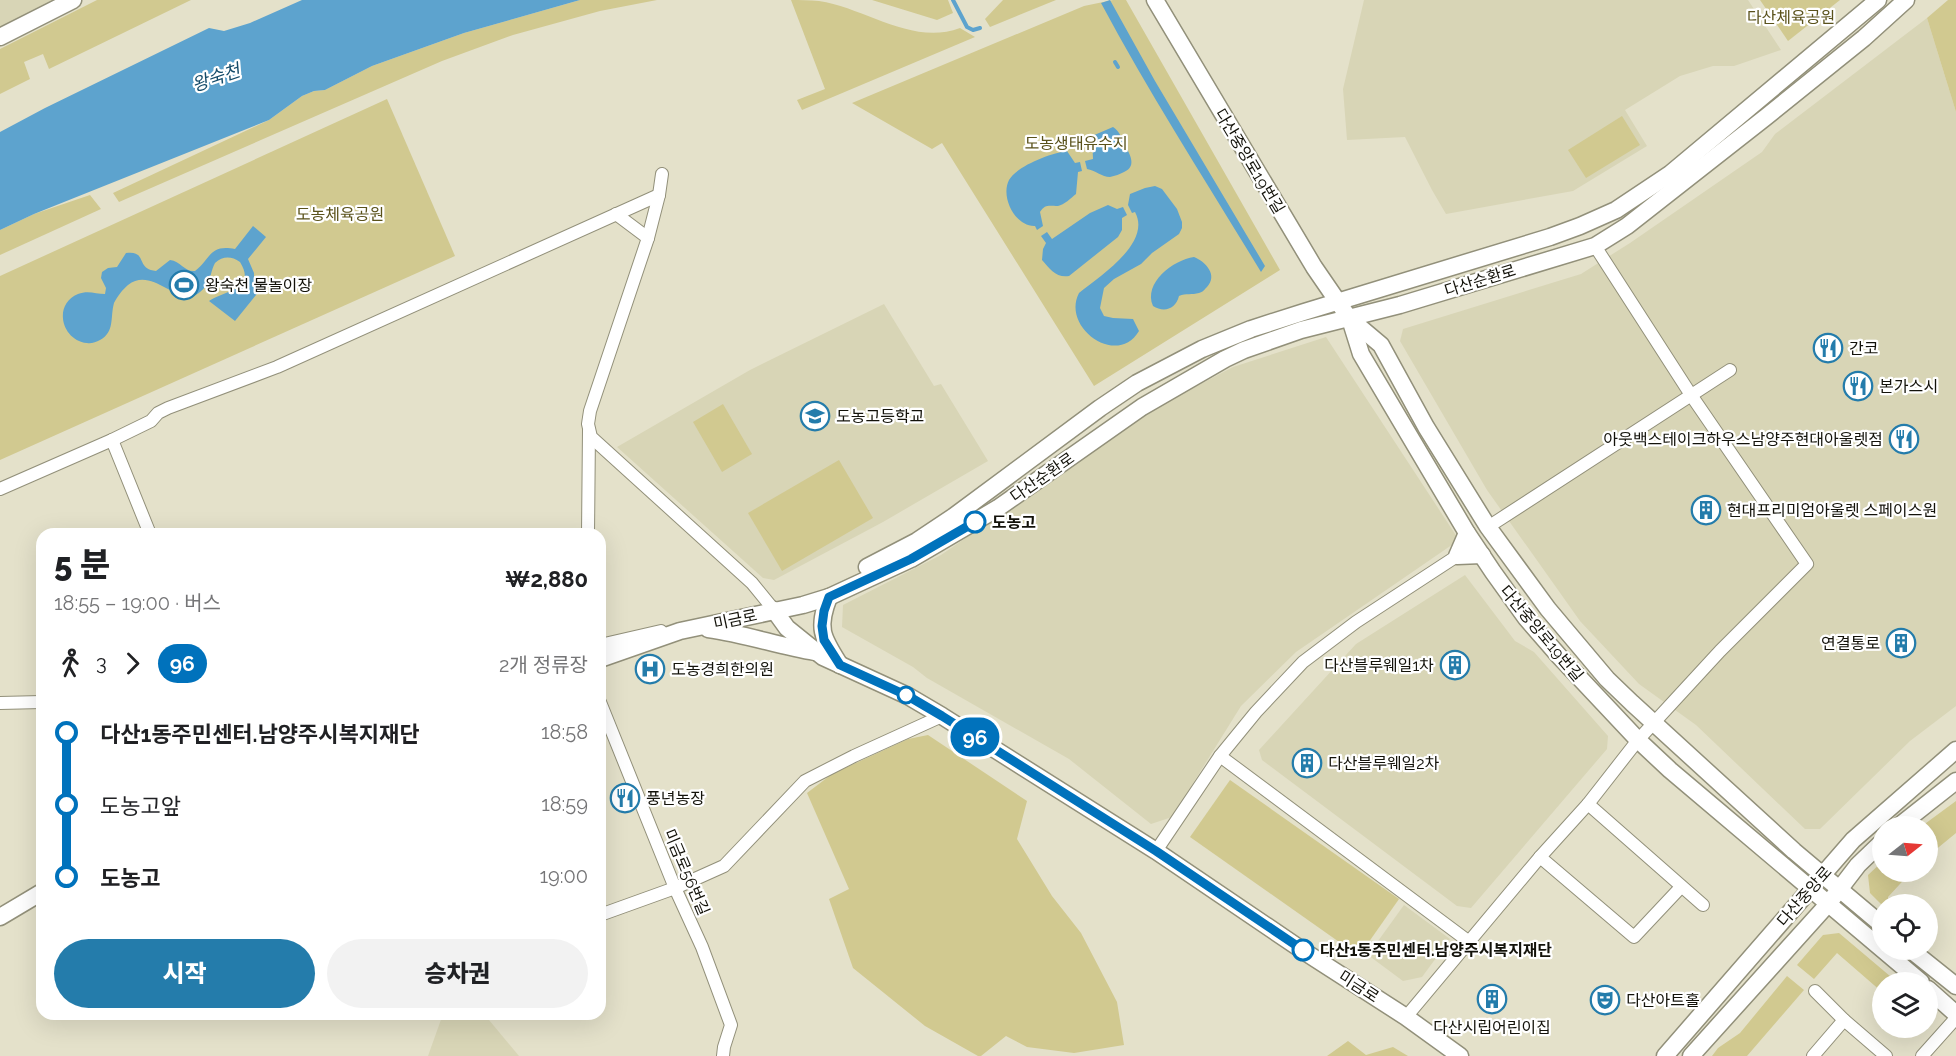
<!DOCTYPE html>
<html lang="ko">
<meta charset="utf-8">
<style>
body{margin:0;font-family:Raleway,"Noto Sans KR",sans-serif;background:#f2f2f2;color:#202124;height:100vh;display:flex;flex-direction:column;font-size:22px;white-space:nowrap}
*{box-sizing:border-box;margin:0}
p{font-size:20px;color:#757577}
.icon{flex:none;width:33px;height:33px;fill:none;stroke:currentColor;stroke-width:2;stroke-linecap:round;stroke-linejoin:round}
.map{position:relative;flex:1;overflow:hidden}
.side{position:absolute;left:36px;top:528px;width:570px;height:492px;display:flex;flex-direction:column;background:#fff;border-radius:18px;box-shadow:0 6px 24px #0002}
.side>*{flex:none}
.badge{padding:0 12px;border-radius:20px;font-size:21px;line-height:39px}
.needle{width:39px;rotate:73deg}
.fabs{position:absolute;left:1872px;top:816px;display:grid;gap:12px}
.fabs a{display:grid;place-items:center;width:66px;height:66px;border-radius:50%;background:#fff;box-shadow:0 6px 24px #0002;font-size:30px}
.map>.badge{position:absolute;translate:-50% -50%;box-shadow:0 0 0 3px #fff}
.legs{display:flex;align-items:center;gap:9px;height:66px;padding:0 18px;font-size:20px}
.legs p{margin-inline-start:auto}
.overview{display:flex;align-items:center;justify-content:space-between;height:102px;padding:0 18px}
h1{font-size:33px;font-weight:800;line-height:45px}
.button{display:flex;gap:12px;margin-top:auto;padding:12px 18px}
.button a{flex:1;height:69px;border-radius:36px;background:#247cab;color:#fff;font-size:24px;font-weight:800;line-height:69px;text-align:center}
.button a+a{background:#f2f2f2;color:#202124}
ul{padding:0 18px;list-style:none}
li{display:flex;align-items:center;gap:21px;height:72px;font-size:22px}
li i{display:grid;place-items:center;width:9px;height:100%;margin:0 8px;background:currentColor}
li i::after{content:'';width:15px;height:15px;margin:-8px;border:4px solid;border-radius:50%;background:#fff}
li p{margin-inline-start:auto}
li:first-child i{background:linear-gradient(#0000 50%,currentColor 0)}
li:last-child i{background:linear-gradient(currentColor 50%,#0000 0)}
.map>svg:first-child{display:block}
.built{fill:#d8d5b6}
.green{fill:#d1c990}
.water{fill:#5da3ce}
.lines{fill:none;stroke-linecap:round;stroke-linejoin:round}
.stream{stroke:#5da3ce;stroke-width:4}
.street-casing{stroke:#92907a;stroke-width:14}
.secondary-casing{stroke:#92907a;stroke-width:19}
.street{stroke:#fff;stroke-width:12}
.secondary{stroke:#fff;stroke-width:16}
.line-1-casing{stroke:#fff;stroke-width:14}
.line-1{stroke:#0072bc;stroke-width:9}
.stop-1-dot{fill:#fff;stroke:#0072bc;stroke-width:3}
.labels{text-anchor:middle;stroke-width:4.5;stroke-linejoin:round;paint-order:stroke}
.park-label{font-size:16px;fill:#5a521b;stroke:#fff}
.street-label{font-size:16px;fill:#13120a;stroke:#fff}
.poi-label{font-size:16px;fill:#13120a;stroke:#fff;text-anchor:start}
.stop-label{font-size:16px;font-weight:bold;fill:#13120a;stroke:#fff;text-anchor:start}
.water-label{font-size:18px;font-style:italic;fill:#154c6a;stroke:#fff}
</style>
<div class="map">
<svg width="1956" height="1056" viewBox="0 0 1956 1056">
<rect width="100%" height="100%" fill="#e4e1ca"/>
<g class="built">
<polygon points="0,0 57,0 0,29"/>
<polygon points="1364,0 1748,0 1781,50 1734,66 1713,66 1680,76 1625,110 1647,146 1573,191 1446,214 1432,190 1405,137 1347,140 1343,89"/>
<polygon points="1927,18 1956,112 1956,706 1910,741 1820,829 1805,829 1696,725 1639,684 1580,621 1487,490 1400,341 1403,329 1581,274 1630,243 1762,152 1775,134"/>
<polygon points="884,304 934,386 941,384 988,461 883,522 774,580 763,578 617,447 750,370"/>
<polygon points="1326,337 1459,540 1296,652 1241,706 1172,817 1151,824 1069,759 927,678 913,667 842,627 843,605 941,555 1153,409 1233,367"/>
<polygon points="1465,575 1515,641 1534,652 1608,736 1607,749 1471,908 1457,906 1262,760 1259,750 1356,644"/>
<polygon points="1404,905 1450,939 1422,977 1403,981 1368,955"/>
<polygon points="443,1014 484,1014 519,1056 428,1056"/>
</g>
<g class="green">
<polygon points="97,0 191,0 49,69 43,54 24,62 30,79 0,94 0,49"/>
<polygon points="580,0 657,0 600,11 513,35 442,61 119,202 113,193 269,120 302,96 314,91 325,90 372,66 464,33"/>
<path d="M791,0C800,0 810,0 819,1C866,8 912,46 960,28L975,37L802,110L797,100L825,89Z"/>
<polygon points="872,0 948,0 953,13 937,20"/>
<polygon points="1003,0 1056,0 990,27 985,19"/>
<polygon points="1113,0 1126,0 1280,270 1094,386 942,143 932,149 852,103 1084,6"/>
<polygon points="1760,0 1840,0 1788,41"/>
<polygon points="1948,0 1956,0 1956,112 1927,18"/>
<polygon points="387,99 455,256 0,460 0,276"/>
<polygon points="1622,116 1640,145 1586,178 1568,150"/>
<polygon points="90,195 101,209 0,255 0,230 34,214"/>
<polygon points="723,404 752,454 722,472 693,422"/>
<polygon points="839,460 873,518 782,571 748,513"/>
<polygon points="928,735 1027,801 1017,839 1052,896 1081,933 1117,1002 1124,1045 1074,1053 1027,1047 1006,1036 981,1056 978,1056 925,1026 853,968 829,899 849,889 807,793 832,774 908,739"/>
<polygon points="1230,780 1399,899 1359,956 1190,837"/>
<polygon points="1956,801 1956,833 1928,856 1928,826 1922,826"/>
<polygon points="1882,862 1882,872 1911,872 1888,897 1888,904 1882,905 1870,893 1868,875"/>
<polygon points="1839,933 1897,982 1882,982 1882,992 1837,953 1814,979 1797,965 1823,935"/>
<polygon points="1787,976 1804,990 1747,1056 1712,1056 1718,1048 1740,1033"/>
<polygon points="1348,1041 1366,1055 1393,1047 1408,1056 1327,1056"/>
</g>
<g class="water">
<polygon points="302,0 580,0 464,33 372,66 325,90 314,91 302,96 269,120 34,214 0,230 0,132 45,108 209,28 224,31 250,23"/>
<path d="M1110,0L1155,81L1265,266L1261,272C1207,183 1150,95 1101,3Z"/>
<path d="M1113,127C1119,131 1121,136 1124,143C1129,153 1138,166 1124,172C1120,174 1115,176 1110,177C1102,177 1095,170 1087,169L1085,161L1093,159L1092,136Z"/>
<path d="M1067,151L1075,163L1080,162L1082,171L1078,172L1076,194C1071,198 1064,205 1058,206C1049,206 1045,204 1040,212L1043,226L1037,230L1035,226C1016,227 1000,198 1009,180C1017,166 1051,153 1067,151Z"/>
<path d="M1155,186L1162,189L1177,209L1182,222V228L1179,234L1152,253L1141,264L1114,279L1104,288L1100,308L1104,316L1113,318L1133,319L1139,331C1117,368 1061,327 1079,293C1100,276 1152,243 1135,212L1132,213L1128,205L1130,194L1145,188Z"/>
<path d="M1108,205L1117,209L1123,207L1127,215L1122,218V230L1118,237L1069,276C1056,278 1050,269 1042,260L1043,249L1046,243L1041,236L1047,232L1052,239L1090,213Z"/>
<path d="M253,226L266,237L248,259L254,273V287L260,290L235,321L209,301C225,290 257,290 240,262C231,256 223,256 215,263C211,270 211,278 207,284C184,320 156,263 128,285C123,289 117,297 114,303C110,317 115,332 100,340C96,342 91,344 87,343C61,340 53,304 78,294C88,290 96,294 105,294L106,288L101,278L102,272L108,268L117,267L126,253C148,250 135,269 156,271L170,260C181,261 184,272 195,271C211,259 209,244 235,249Z"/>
<path d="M1194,257C1206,262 1218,275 1207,287C1204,290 1203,292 1199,293C1192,295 1186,293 1179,296C1176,309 1164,313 1153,306C1143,283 1173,260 1194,257Z"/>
</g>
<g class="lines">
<g class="stream">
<polyline points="953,0 967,27 973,30 980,28"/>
<polyline points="1115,62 1118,67"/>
</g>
<g class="street-casing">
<g id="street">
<polyline points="662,174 659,195 648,238 590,411 588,424 591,437 752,583 774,610"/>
<polyline points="616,214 648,238"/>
<polyline points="112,440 151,421 158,413 168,408 277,367 659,195"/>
<polyline points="0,489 112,440 150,534"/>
<polyline points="1488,527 1730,370"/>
<polyline points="588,534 589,430"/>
<polyline points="600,645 661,631"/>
<polyline points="600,702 675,888 702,947 731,1025 724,1047 723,1056"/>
<polyline points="0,703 42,702"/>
<polyline points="1220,756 1468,941"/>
<polyline points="1588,804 1703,905"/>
<polyline points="1156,851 1220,756 1256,712 1303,662 1356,622 1457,556"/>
<polyline points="1540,857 1634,937 1681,887"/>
<polyline points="600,915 675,888 724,866 805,781 854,756 942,716"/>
<polyline points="1815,991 1844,1020"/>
<polyline points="1406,1017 1540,857 1588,804 1638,740 1720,651 1807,564 1691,395 1595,246"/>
<polyline points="1813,1056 1844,1020 1886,1056"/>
<polyline points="1922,1056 1956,1018"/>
</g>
</g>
<g class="secondary-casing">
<g id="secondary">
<polyline points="1155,0 1314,267 1349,318 1381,345 1426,427 1488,527 1548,609 1607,679 1632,703 1794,851 1882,925"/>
<polyline points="0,37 73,0"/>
<polyline points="1350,319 1361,354 1467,533 1493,572 1526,618 1559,656 1638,740 1670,770 1921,982"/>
<polyline points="1467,533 1457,556 1482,555"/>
<polyline points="867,567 917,541 953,517 1100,408 1137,383 1202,349 1251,329 1304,312 1550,237 1580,226 1616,210 1670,174 1878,0"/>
<path d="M829,597C816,629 823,638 840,665"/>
<polyline points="774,610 787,628 823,657 908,696 942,716 1156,851 1305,952 1406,1017 1460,1056"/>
<path d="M708,629C745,634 779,646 815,652"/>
<polyline points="600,659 680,631 803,605 829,597 911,559 998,508 1142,407 1225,359 1244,350 1301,330 1400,305 1595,246 1627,226 1766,117 1864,38 1906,0"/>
<polyline points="1899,826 1956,781"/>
<polyline points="0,917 42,892"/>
<polyline points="1911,950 1956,986"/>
<polyline points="1928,989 1956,1014"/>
<polyline points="1665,1056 1853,840 1956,750"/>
<polyline points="1691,1056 1828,904 1858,865 1882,842"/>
</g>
</g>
<use href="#street" class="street"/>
<use href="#secondary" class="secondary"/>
</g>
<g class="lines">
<g class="line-1-casing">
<polyline id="line-1" points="975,522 911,559 829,597 824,611 822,626 824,640 840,665 908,696 942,716 1156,851 1303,950"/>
</g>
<use href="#line-1" class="line-1"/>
</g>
<defs>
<g id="stadium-ring" transform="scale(1.5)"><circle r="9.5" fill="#fff" stroke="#247cab" stroke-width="1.5"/><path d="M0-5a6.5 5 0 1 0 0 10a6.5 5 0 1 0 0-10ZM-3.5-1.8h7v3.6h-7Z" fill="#247cab"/></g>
<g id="restaurant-ring" transform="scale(1.5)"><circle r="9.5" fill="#fff" stroke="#247cab" stroke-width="1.5"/><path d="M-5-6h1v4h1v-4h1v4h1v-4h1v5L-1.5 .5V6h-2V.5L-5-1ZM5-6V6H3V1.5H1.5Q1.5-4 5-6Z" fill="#247cab"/></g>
<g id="school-ring" transform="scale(1.5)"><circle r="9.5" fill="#fff" stroke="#247cab" stroke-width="1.5"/><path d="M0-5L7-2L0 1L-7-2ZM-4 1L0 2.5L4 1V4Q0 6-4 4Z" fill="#247cab"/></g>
<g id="building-ring" transform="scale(1.5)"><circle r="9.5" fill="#fff" stroke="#247cab" stroke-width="1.5"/><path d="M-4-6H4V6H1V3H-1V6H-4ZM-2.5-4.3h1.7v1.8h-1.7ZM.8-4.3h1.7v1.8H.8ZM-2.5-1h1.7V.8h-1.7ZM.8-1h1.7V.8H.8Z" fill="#247cab"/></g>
<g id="hospital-ring" transform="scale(1.5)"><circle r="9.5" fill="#fff" stroke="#247cab" stroke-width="1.5"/><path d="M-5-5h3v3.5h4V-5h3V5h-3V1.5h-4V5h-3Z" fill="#247cab"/></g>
<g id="theatre-ring" transform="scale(1.5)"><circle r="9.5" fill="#fff" stroke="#247cab" stroke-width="1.5"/><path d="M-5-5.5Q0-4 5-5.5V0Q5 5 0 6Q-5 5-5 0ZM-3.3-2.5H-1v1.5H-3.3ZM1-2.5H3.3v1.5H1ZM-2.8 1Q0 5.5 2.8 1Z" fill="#247cab"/></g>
</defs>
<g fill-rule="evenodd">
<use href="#stadium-ring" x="184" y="285"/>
<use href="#restaurant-ring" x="1828" y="348"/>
<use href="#restaurant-ring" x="1858" y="386"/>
<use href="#school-ring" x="815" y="416"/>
<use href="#restaurant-ring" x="1904" y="439"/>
<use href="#building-ring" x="1706" y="510"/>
<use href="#building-ring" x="1901" y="643"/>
<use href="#building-ring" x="1455" y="665"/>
<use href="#hospital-ring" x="650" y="669"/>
<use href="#building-ring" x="1307" y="763"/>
<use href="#restaurant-ring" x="625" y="798"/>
<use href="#building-ring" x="1492" y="999"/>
<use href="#theatre-ring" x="1605" y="1000"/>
</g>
<g class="stop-1-dot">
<circle cx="975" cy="522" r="10"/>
<circle cx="906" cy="695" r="8"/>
<circle cx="1303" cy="950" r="10"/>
</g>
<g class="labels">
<g class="park-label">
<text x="1791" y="23">다산체육공원</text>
<text x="1076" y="149">도농생태유수지</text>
<text x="340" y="220">도농체육공원</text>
</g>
<g class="street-label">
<text transform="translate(1250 161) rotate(59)" y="6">다산중앙로19번길</text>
<text transform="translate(1480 280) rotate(-17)" y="6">다산순환로</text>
<text transform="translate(1042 477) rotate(-35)" y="6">다산순환로</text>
<text transform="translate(735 619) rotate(-12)" y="6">미금로</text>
<text transform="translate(1542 633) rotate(50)" y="6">다산중앙로19번길</text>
<text transform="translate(687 872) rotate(67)" y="6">미금로56번길</text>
<text transform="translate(1804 896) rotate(-49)" y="6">다산중앙로</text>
<text transform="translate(1359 986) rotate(33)" y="6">미금로</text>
</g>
<g class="poi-label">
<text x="205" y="291">왕숙천 물놀이장</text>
<text x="1849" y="354">간코</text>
<text x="1879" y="392">본가스시</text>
<text x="836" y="422">도농고등학교</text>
<text x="1883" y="445" text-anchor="end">아웃백스테이크하우스남양주현대아울렛점</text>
<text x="1727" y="516">현대프리미엄아울렛 스페이스원</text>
<text x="1880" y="649" text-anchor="end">연결통로</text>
<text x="1434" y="671" text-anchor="end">다산블루웨일1차</text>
<text x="671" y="675">도농경희한의원</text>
<text x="1328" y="769">다산블루웨일2차</text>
<text x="646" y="804">풍년농장</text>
<text x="1626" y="1006">다산아트홀</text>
<text x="1492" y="1033" text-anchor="middle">다산시립어린이집</text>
</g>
<g class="stop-label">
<text x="992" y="528">도농고</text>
<text x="1320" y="956">다산1동주민센터.남양주시복지재단</text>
</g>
<g class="water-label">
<text transform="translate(216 78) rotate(-19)" y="6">왕숙천</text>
</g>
</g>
</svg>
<div class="fabs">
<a><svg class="needle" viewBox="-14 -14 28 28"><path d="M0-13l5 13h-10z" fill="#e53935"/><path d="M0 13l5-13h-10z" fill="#757577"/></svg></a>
<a><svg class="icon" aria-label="locate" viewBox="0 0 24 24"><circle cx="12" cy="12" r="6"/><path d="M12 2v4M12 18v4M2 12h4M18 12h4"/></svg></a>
<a><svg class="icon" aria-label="layers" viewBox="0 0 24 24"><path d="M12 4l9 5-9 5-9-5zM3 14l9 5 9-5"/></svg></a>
</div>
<b class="badge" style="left:975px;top:737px;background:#0072bc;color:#fff">96</b>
<section class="side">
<div class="overview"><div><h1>5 분</h1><p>18:55 – 19:00 · 버스</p></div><b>₩2,880</b></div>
<div class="legs"><svg class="icon" aria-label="walk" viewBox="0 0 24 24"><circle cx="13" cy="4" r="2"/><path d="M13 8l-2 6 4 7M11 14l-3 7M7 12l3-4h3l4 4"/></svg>3<svg class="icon" aria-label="forward" viewBox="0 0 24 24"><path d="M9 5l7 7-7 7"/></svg><b class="badge" style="background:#0072bc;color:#fff">96</b><p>2개 정류장</p></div>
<ul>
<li><i style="color:#0072bc"></i><b>다산1동주민센터.남양주시복지재단</b><p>18:58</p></li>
<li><i style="color:#0072bc"></i><span>도농고앞</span><p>18:59</p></li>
<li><i style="color:#0072bc"></i><b>도농고</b><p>19:00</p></li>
</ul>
<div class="button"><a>시작</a><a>승차권</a></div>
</section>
</div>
